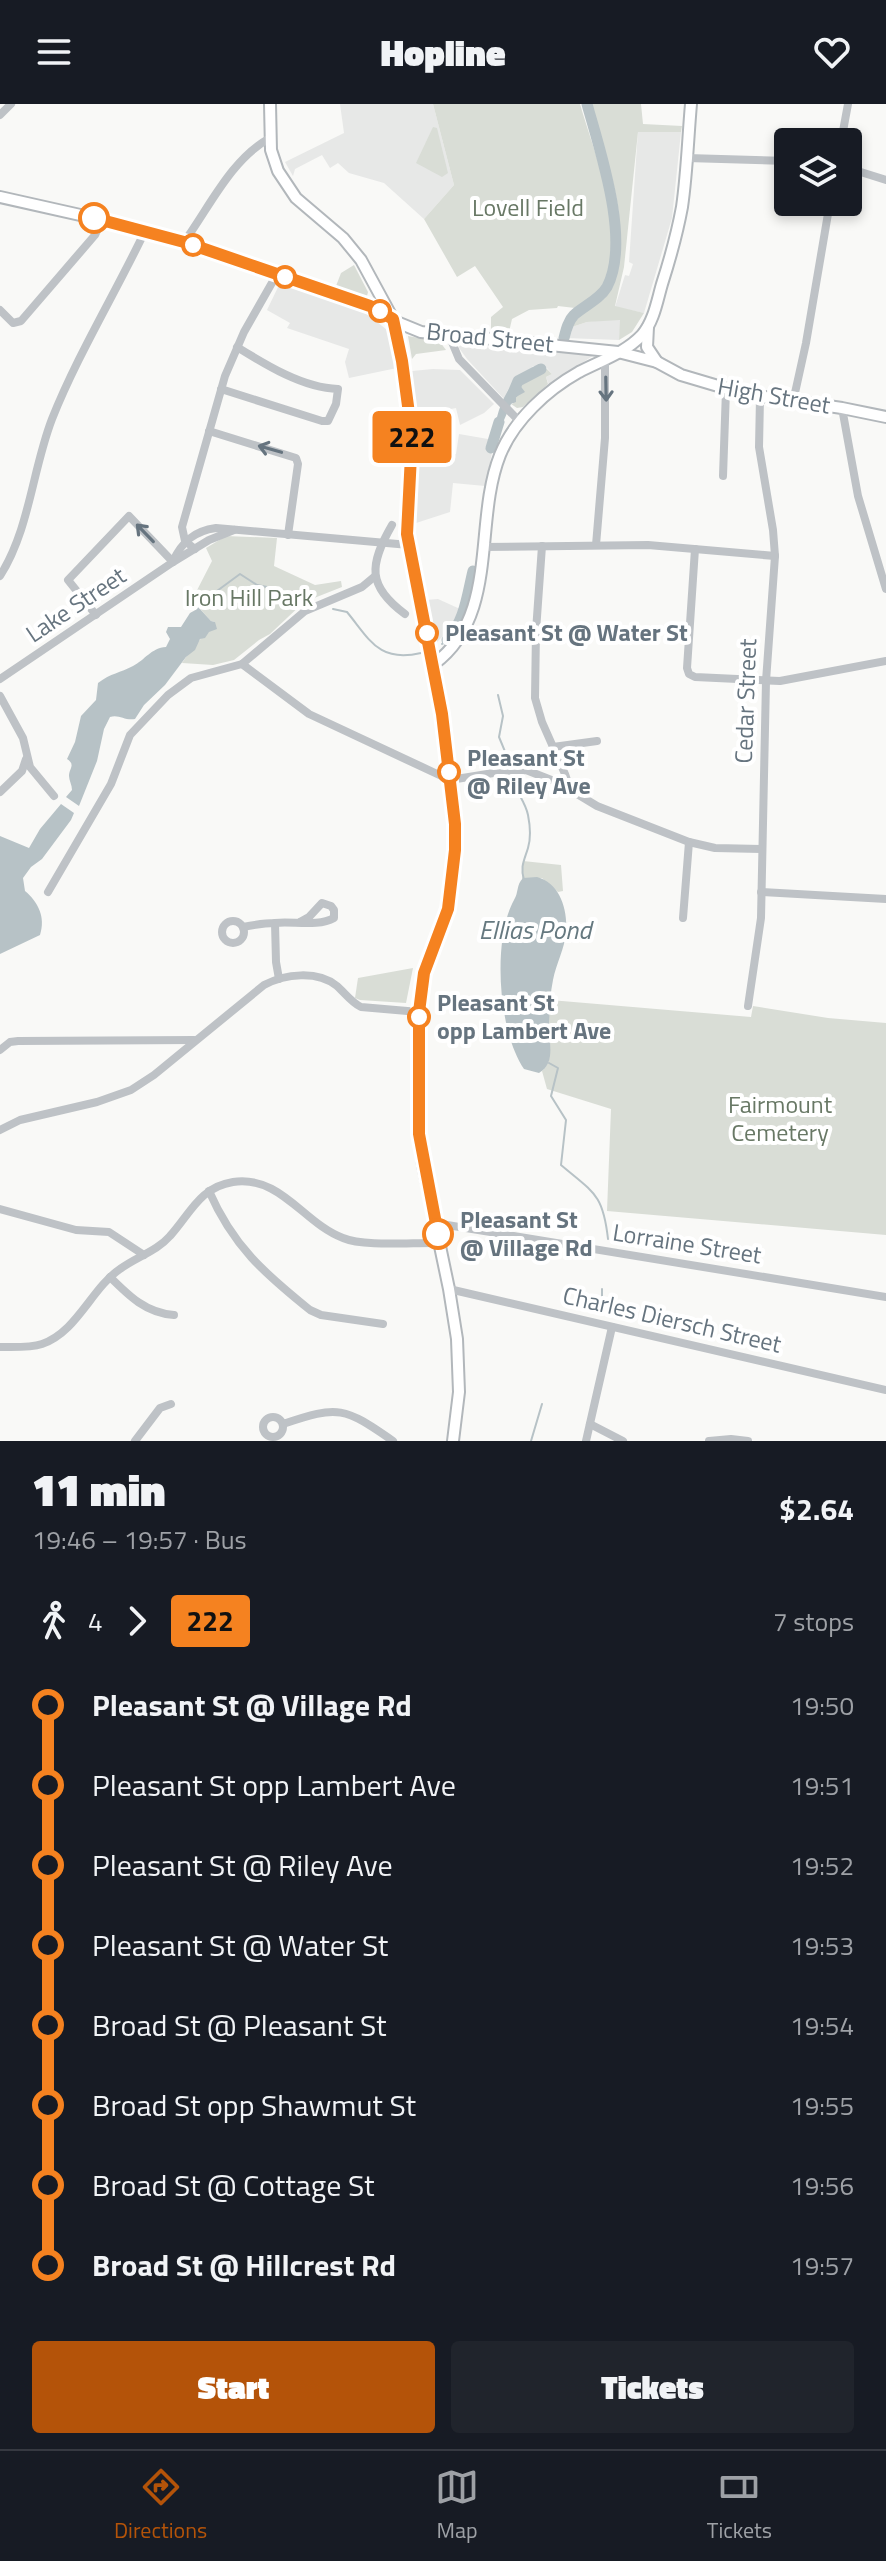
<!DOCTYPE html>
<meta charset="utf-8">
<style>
body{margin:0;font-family:"Titillium Web",sans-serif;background:#20242c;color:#f1f3f6;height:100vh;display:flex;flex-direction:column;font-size:30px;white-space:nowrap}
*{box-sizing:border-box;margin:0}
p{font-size:26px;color:#9ea1a6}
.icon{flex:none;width:44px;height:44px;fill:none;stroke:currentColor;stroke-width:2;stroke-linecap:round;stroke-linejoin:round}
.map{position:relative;height:1337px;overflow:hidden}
.side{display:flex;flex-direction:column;background:#171b24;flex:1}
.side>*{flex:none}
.badge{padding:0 16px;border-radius:6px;font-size:28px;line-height:52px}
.tools{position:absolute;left:774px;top:24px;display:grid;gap:16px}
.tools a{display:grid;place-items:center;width:88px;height:88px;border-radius:8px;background:#171b24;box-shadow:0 4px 12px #0003;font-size:40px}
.map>.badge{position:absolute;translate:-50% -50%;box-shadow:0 0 0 4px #fff}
.legs{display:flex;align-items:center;gap:12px;height:88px;padding:0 32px;font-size:26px}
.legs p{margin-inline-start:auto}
.overview{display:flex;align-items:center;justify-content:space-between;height:136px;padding:0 32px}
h1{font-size:44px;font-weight:800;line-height:60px}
.cta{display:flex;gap:16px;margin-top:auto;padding:16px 32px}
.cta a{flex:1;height:92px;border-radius:8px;background:#b45309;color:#fff;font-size:32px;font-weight:800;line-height:92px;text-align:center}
.cta a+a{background:#20242c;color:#f1f3f6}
ul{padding:0 32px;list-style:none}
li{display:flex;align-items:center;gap:28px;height:80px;font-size:30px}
li i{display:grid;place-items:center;width:12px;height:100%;margin:0 10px;background:currentColor}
li i::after{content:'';width:20px;height:20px;margin:-10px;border:6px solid;border-radius:50%;background:#171b24}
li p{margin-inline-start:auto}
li:first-child i{background:linear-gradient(#0000 50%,currentColor 0)}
li:last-child i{background:linear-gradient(currentColor 50%,#0000 0)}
header{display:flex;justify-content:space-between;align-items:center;height:104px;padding:0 32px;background:#171b24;font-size:36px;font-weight:800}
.dock{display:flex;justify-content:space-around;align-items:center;height:112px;border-top:2px solid #363941;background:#171b24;font-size:22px;color:#9ea1a6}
.dock a{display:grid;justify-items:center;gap:4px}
.dock .current{color:#b45309}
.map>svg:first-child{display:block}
.built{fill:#e7e8e7}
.green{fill:#d9ddd6}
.water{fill:#b7c2c6}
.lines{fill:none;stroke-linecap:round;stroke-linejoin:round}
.stream{stroke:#b7c2c6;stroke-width:2}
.river{stroke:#b7c2c6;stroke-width:11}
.major-casing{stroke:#b2b7bb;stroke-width:14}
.minor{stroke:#bec2c6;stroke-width:8}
.major{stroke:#fff;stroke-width:10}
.oneway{stroke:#66747f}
.line-1-casing{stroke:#fff;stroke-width:18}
.line-1{stroke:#f58220;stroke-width:12}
.stop-1-dot{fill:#fff;stroke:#f58220;stroke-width:4}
.labels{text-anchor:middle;stroke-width:8;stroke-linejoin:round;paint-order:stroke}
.park-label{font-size:24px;fill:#687865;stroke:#fff}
.street-label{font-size:24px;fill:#66747f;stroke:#fff}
.stop-label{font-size:24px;font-weight:bold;fill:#66747f;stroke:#fff;text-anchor:start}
.water-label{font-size:26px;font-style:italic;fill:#667980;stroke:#fff}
</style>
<header><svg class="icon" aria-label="menu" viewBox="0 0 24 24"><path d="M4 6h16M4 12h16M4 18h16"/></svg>Hopline<svg class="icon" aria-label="heart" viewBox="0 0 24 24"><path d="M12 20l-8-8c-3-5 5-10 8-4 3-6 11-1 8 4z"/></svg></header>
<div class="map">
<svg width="886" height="1337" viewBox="0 0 886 1337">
<rect width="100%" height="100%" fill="#f9f9f7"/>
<g class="built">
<polygon points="340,0 433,0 454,81 424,115 384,79 349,69 338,59 330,64 322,51 295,65 293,72 285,58 344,29"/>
<polygon points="638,27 681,28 672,114 644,209 615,203 625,171 629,172 633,160 629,158"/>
<polygon points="280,179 366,209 387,226 397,264 349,274 345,258 349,245 287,224 290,219 267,206"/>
<polygon points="611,215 621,216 619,236 565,234 569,224 587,218"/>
<polygon points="464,237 594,251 549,281 546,273 552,270 546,263 533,262 531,266 513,277 505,296 467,255 459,244 460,239"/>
<polygon points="433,265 460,266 494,300 484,309 460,321 456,304 415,312 412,267"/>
<polygon points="459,330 488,335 490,343 493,344 485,382 453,379 450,408 413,420 419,349 456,350"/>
<polygon points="438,495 460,505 452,523 437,538 426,496"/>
</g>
<g class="green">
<path d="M433,0H580C594,49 630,134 605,182C600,192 585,200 575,204L558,202L557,204L529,206L512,215L509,228L491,227V213L503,203L475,162L457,173L424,115L454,81Z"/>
<path d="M589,0H641L643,20L682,22L681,28H638L624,163L615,202L644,209L632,228L619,236L620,216L587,218L569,224L573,215L601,192L604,195C614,169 622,130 618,103C613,68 599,33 589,0Z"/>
<polygon points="433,23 437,24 448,69 442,73 416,59"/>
<polygon points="354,161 368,188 367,192 336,182 341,169"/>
<polygon points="408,232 440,238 446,246 416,250 412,255"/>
<polygon points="547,265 552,270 546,273 548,280 523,303 517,304 511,300 513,300 519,279"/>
<path d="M226,432L277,434L274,462L315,481L341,477L342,483L304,498L270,530L259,536L234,556L213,561L182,559C187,551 193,545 198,538C204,530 212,528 215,518L211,517L192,496L212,457L206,444Z"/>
<polygon points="523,757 561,761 563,787 558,788 542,774 522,775"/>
<polygon points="413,864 406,899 360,896 355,894 358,874"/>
<path d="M550,896L751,913L753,902L828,914L886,919V1131L607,1107L611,1005L547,985L542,967C554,956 548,944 548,930C548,919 550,907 550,896Z"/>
</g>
<g class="water">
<path d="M516,276L525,288L516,293V298L511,300L501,323L495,331C495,311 503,291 516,276Z"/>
<path d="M199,504L211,517L215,518L217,525L209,528L205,534L200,535L195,546L186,553L165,581L144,601L135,615C125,617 119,610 110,613L104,625L97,657L79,702L66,693L72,686C72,681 69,676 69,672C69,664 76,661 67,655L75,638L81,612L96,596L98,579C111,569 120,569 133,562C145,556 151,544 166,543L170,535L166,528L168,523H181L190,509Z"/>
<path d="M61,700L74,709L71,716L42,755L31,763L23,774L25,787C38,798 46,813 40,831L0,850V732L29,744L40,725Z"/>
<path d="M537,773C560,779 568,806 566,828C565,844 556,860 553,876C550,890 550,904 549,919C548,936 557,959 539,969L524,965C498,927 492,836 514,796C519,788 516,781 523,774Z"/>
</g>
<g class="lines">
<g class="stream">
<path d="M333,505L347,508C370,536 379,559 421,549"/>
<polyline points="197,506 202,498 240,470 257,481 267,483 286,494"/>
<polyline points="442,540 447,536 448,537"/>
<polyline points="498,591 503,612 499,633 511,662"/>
<path d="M512,668C512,685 525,695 528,711C530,721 531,734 528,744C524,757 520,763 524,776"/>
<path d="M549,959L558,964L551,992L566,1016L561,1061C594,1089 603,1090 608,1135"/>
<polyline points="602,1185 602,1211"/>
<polyline points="531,1337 542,1300"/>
</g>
<g class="river">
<path d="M564,234C566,226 568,217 574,211C584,202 600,195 607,183C631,137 600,47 587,0"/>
<polyline points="513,289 518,277 541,265"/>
<polyline points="491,344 499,318"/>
<path d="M447,536C465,517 467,491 473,467"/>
</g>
<g class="major-casing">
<g id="major">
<polyline points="270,0 271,46 278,67 296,94 343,134 361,156 393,215 404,272 412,344 407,430 442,610 455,720 455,746 448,805 426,861 421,885 419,992 419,1030 423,1061 449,1185 457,1235 459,1288 453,1337"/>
<polyline points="0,93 107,117 184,138 370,202 399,219 421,228 618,248 657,258 681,271 745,290 842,304 886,313"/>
<polyline points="648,223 647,243 657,258"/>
<path d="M434,560C500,511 473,419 500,351C514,316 547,286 579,268C600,257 625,249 642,231C654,217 657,197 662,180C670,155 677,130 682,103C687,69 688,34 691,0"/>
</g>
</g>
<g class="minor">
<polyline points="0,11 11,0"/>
<polyline points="841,38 848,0"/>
<polyline points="687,54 788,57"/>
<polyline points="848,64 886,76"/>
<path d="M184,138C209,104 231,55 270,34"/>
<polyline points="0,206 13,219 21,217 95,131 102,116"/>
<polyline points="449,231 459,255 520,318"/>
<path d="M221,285L322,317H328L336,300L338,285C303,284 266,261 237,243"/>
<polyline points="793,298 806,239 830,98"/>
<polyline points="842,304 858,392 886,485"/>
<polyline points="209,327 296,354 298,360 288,431"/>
<polyline points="723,372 726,286"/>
<path d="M392,421C369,461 367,482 405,510"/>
<polyline points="596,441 605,334 605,256"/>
<polyline points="542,442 536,527 535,594 542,618 565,670 570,685"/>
<polyline points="483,443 648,441 775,452"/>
<polyline points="195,445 185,437 182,423 225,272 244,228 277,170"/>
<polyline points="695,445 687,564 689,570 695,573 780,577 886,557"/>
<path d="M173,457C182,438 194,427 216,424L409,441"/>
<path d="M0,472C30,424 32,367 52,315C78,250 115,190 145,127"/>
<polyline points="96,511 68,476 129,412 173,458"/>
<polyline points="242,560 309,610 450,676 506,667 526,666 559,679 597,702 689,738 715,744 761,745"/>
<polyline points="0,575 173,458 209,436 234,426"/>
<polyline points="0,592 23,634 30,663 54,692"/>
<polyline points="553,643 597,637"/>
<polyline points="0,688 22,667 26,655"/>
<polyline points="48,788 111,680 130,631 168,591 191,574 242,560 305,507 362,483 374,473"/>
<polyline points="761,788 886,795"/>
<polyline points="683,814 689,738"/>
<circle cx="233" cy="828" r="11"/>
<polyline points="275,819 276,858 279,875"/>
<path d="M243,823C253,821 264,819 275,819C293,817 318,823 334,814V806L331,802L322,799L309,813L300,818"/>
<polyline points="748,902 761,814 766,577 775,452 773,426 759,343 760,294"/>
<polyline points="0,946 10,938 18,937 194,936"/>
<path d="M0,1026L20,1016L97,998L131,986L154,971L264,881C285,870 317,866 337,882C345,889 351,898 361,903L419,908"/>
<path d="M209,1087C233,1142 264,1169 310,1206L321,1211L383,1220"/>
<polyline points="0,1105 76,1126 109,1128 144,1151"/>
<polyline points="435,1119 886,1193"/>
<path d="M110,1173C129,1192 146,1209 174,1211"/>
<polyline points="449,1185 886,1286"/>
<path d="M0,1243C13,1243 30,1244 42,1240C77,1228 91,1185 120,1165C136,1153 157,1147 170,1132C190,1110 200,1083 233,1078C281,1071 303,1119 343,1134C364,1143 415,1138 440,1139"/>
<circle cx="273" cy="1323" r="10"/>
<path d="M283,1320C339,1301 344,1303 393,1337"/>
<polyline points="590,1320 623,1337"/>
<polyline points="135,1337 160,1304 171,1300"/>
<polyline points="586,1337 612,1223"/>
<polyline points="709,1337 731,1335 748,1337"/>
</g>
<use href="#major" class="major"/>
</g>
<defs><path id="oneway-shaft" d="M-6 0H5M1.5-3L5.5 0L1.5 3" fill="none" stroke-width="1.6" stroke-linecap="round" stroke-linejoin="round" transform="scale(2)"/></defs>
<g class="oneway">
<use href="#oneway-shaft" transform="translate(606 285) rotate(89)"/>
<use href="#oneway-shaft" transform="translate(270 345) rotate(-164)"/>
<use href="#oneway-shaft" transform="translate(145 429) rotate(-134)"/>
</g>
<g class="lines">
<g class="line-1-casing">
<polyline id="line-1" points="94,114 184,138 370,202 393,215 402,257 412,332 407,430 442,610 455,720 455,746 448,805 424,869 419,908 419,1030 438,1130"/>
</g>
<use href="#line-1" class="line-1"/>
</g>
<g class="stop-1-dot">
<circle cx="94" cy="114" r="14"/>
<circle cx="193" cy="141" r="10"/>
<circle cx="285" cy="173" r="10"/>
<circle cx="380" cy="207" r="10"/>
<circle cx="427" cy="529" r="10"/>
<circle cx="449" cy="668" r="10"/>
<circle cx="419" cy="913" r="10"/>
<circle cx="438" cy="1130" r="14"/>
</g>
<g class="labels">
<g class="park-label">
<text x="528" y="112">Lovell Field</text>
<text x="249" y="502">Iron Hill Park</text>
<text x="780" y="1009">Fairmount<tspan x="780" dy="28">Cemetery</tspan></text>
</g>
<g class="street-label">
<text transform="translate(490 234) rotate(6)" y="8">Broad Street</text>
<text transform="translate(774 292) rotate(10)" y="8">High Street</text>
<text transform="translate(76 501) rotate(-34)" y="8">Lake Street</text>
<text transform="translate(746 597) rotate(-88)" y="8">Cedar Street</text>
<text transform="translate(687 1140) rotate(9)" y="8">Lorraine Street</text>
<text transform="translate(672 1216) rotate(13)" y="8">Charles Diersch Street</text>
</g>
<g class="stop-label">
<text x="445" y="537">Pleasant St @ Water St</text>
<text x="467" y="662">Pleasant St<tspan x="467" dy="28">@ Riley Ave</tspan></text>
<text x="437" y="907">Pleasant St<tspan x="437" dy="28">opp Lambert Ave</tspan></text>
<text x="460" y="1124">Pleasant St<tspan x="460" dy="28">@ Village Rd</tspan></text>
</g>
<g class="water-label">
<text x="535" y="835">Ellias Pond</text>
</g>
</g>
</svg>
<div class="tools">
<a><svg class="icon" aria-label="layers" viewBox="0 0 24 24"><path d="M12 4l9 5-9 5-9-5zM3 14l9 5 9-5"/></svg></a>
</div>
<b class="badge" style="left:412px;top:333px;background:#f58220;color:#111">222</b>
</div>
<section class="side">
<div class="overview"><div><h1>11 min</h1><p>19:46 – 19:57 · Bus</p></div><b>$2.64</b></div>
<div class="legs"><svg class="icon" aria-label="walk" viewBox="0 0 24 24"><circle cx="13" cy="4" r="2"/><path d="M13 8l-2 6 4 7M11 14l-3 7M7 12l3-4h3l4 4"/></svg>4<svg class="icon" aria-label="forward" viewBox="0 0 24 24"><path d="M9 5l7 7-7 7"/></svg><b class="badge" style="background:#f58220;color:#111">222</b><p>7 stops</p></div>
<ul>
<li><i style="color:#f58220"></i><b>Pleasant St @ Village Rd</b><p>19:50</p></li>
<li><i style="color:#f58220"></i><span>Pleasant St opp Lambert Ave</span><p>19:51</p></li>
<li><i style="color:#f58220"></i><span>Pleasant St @ Riley Ave</span><p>19:52</p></li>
<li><i style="color:#f58220"></i><span>Pleasant St @ Water St</span><p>19:53</p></li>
<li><i style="color:#f58220"></i><span>Broad St @ Pleasant St</span><p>19:54</p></li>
<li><i style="color:#f58220"></i><span>Broad St opp Shawmut St</span><p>19:55</p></li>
<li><i style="color:#f58220"></i><span>Broad St @ Cottage St</span><p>19:56</p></li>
<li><i style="color:#f58220"></i><b>Broad St @ Hillcrest Rd</b><p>19:57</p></li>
</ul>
<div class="cta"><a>Start</a><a>Tickets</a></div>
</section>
<nav class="dock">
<a class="current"><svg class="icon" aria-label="directions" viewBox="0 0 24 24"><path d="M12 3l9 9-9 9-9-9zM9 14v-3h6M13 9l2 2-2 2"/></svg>Directions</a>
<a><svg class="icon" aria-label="map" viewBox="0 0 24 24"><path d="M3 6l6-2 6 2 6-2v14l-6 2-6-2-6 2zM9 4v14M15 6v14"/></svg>Map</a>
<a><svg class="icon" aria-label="tickets" viewBox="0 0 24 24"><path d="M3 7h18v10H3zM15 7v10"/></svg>Tickets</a>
</nav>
